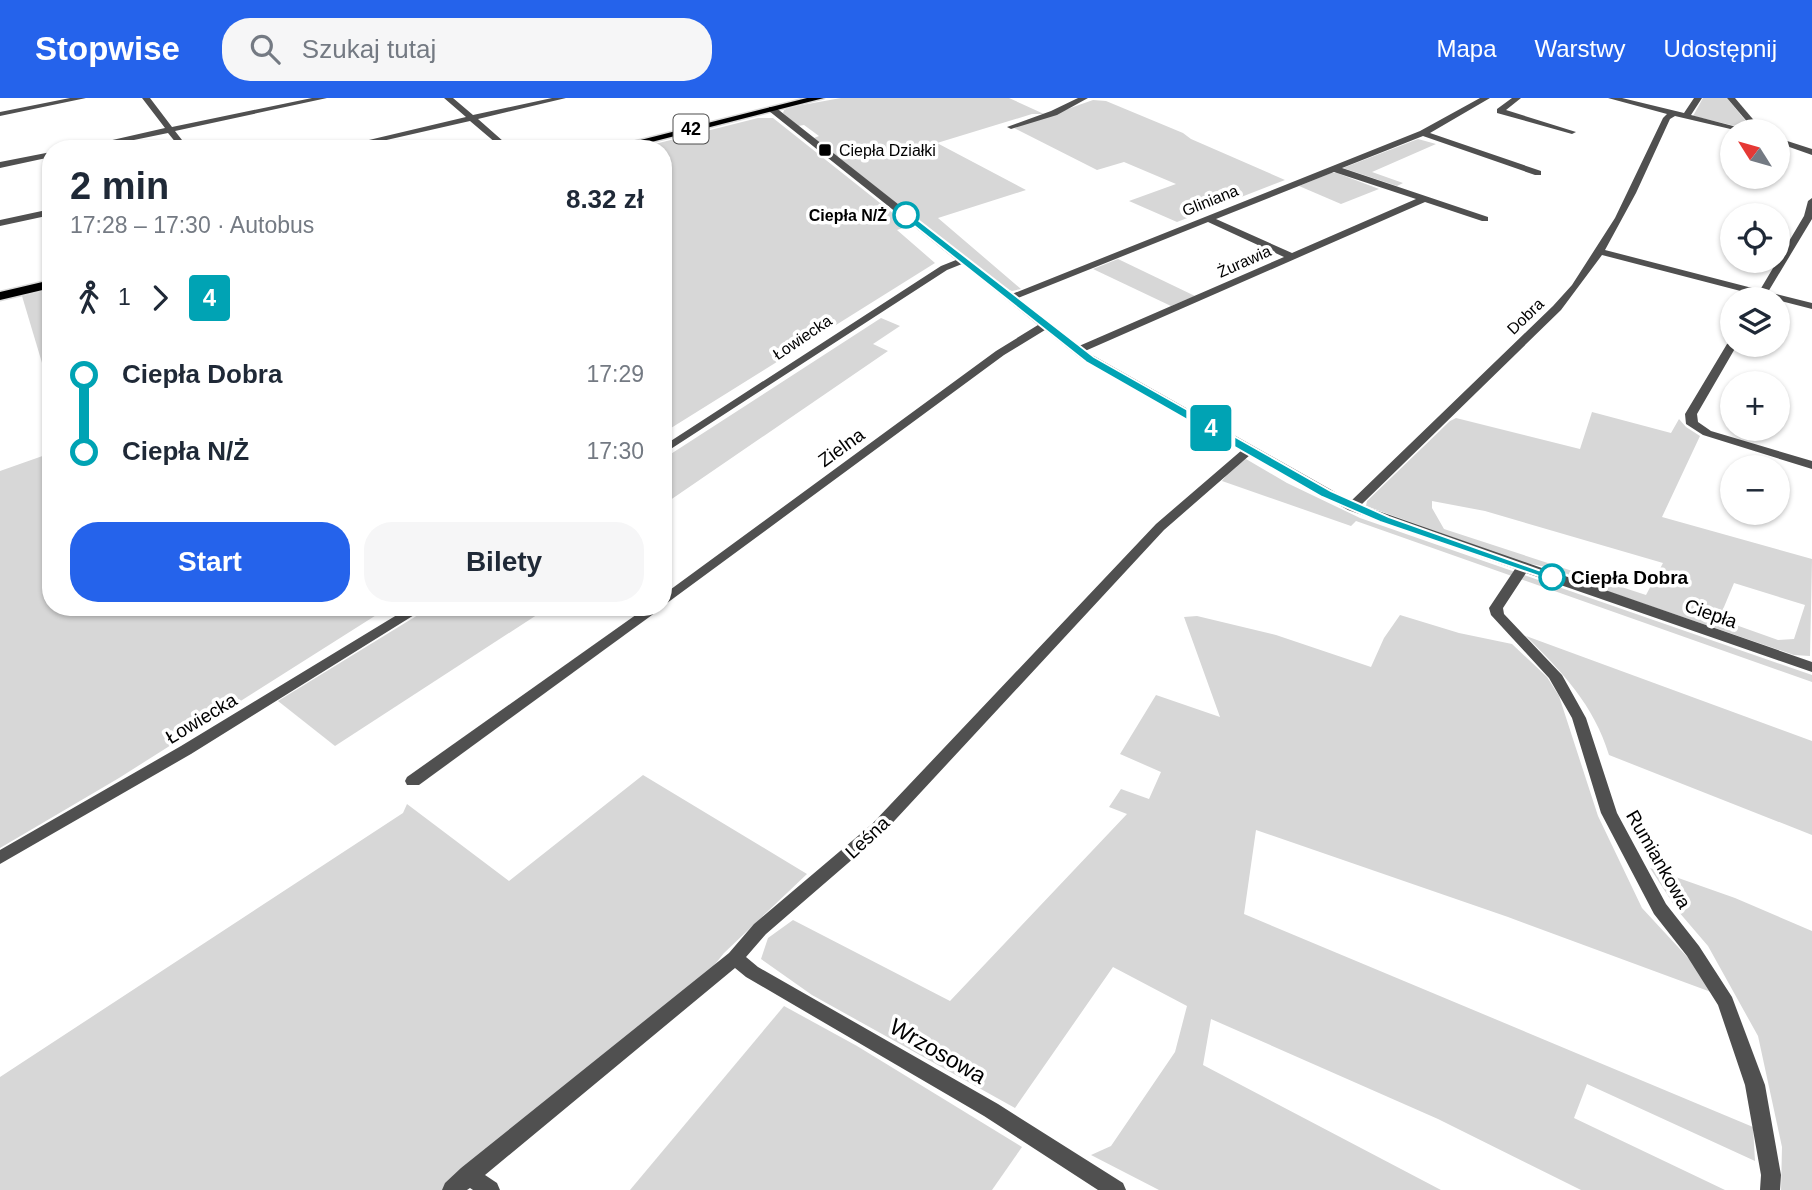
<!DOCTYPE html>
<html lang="pl">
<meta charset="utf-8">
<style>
body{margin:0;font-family:Arial,sans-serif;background:#f6f6f7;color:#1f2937;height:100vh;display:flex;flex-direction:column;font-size:26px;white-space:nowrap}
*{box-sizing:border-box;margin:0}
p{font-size:23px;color:#747a83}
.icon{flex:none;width:38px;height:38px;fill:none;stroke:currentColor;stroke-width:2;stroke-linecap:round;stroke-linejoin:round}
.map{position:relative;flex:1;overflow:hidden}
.drawer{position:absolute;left:42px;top:42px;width:630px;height:476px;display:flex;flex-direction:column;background:#fff;border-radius:28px;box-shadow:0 2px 5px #0004}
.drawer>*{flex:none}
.badge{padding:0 14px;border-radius:5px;font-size:24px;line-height:46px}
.needle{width:46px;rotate:307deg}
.tools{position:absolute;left:1720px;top:21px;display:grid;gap:14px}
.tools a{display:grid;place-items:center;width:70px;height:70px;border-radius:50%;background:#fff;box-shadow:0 2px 5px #0004;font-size:35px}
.map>.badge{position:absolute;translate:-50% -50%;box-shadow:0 0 0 4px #fff}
.legs{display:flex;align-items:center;gap:10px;height:77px;padding:0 28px;font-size:23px}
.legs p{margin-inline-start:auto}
.head{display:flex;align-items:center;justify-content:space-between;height:119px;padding:0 28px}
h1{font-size:38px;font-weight:700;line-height:52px}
.primary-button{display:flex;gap:14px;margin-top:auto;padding:14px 28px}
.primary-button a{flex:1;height:80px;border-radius:28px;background:#2563eb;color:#fff;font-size:28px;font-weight:700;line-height:80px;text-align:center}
.primary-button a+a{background:#f6f6f7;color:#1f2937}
ul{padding:0 28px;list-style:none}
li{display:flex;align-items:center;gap:24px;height:77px;font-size:26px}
li i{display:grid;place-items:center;width:10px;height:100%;margin:0 9px;background:currentColor}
li i::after{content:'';width:18px;height:18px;margin:-9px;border:5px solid;border-radius:50%;background:#fff}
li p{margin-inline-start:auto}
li:first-child i{background:linear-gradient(#0000 50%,currentColor 0)}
li:last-child i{background:linear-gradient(currentColor 50%,#0000 0)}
header{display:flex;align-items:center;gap:42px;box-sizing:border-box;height:98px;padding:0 35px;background:#2563eb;color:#fff}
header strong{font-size:33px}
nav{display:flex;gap:38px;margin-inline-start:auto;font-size:24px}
.search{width:490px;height:63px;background:#f6f6f7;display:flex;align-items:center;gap:18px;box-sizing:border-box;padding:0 24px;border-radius:28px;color:#747a83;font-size:26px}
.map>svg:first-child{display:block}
.green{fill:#d7d7d7;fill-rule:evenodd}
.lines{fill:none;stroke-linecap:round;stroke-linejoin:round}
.primary-casing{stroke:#dbdbdb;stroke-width:3}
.minor{fill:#505050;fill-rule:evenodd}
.primary{fill:#000;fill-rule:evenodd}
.line-1{fill:#00a3b4;stroke:#fff;stroke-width:2}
.poi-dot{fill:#000;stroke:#fff;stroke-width:2.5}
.stop-1-dot{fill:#fff;stroke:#00a3b4;stroke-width:3.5}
.labels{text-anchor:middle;stroke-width:7;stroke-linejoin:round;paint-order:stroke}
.far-poi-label{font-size:16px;fill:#000;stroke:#fff;text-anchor:start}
.far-street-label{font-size:16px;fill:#000;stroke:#fff}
.far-stop-label{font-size:16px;font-weight:bold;fill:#000;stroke:#fff;text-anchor:end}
.shield{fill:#fff;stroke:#4c4c4c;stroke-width:2}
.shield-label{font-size:18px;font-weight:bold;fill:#000}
.street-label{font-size:19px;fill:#000;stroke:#fff}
.stop-label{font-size:19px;font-weight:bold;fill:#000;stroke:#fff;text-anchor:start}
.near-street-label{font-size:23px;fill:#000;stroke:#fff}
</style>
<header>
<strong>Stopwise</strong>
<div class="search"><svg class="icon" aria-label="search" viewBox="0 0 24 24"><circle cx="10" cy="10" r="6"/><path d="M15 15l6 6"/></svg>Szukaj tutaj</div>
<nav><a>Mapa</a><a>Warstwy</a><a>Udostępnij</a></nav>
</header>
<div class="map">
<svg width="1812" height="1092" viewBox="0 0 1812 1092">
<rect width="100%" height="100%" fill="#fff"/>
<g class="green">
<polygon points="841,0 1009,0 1044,16 1032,16 937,45 1026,92 938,120 1021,191 1012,193 1004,190 814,40 819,38 804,27 798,28 783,15 784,12 791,9"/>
<polygon points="1703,0 1727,0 1749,27 1735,28 1693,18"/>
<polygon points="1093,2 1106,3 1183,35 1191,41 1285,82 1177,124 1129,103 1176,86 1124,64 1097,72 1014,30"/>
<polygon points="758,20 773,20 909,128 897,132 935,165 663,335 663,51 635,51"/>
<polygon points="1418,41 1436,46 1372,74 1403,85 1397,88 1343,70"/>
<polygon points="1331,75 1337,75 1379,91 1341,106 1299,88"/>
<polygon points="1118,161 1195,198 1171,208 1093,171"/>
<polygon points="51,191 51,295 22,198"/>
<polygon points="881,220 900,228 873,246 888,253 663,407 663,361"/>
<path d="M1592,314L1671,335L1679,321L1686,329L1700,338L1662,419L1812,461L1810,558L1794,557L1598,490C1574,477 1552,469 1525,465L1366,408L1367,403L1450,323L1456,320L1580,351ZM1432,403L1485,413L1663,465L1646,497L1444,431L1432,410ZM1734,485L1805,507L1794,541L1778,542L1719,521Z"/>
<polygon points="51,355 51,509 389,509 119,680 0,750 0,373"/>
<polygon points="1246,361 1287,385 1360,420 1812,577 1812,584 1356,423 1351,428 1222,383 1231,371"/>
<polygon points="431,509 549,509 335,648 278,603"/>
<polygon points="1400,517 1459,535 1512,546 1547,579 1559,598 1598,718 1642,810 1691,863 1711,894 1508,819 1256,732 1244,816 1753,1029 1755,1063 1587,986 1574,1020 1725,1092 1581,1092 1438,1021 1211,921 1203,967 1441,1092 1159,1092 1091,1057 1111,1048 1175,954 1187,908 1113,869 1015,1010 812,897 761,861 768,840 793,822 950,903 1127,716 1109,709 1121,691 1149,701 1161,674 1120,656 1156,597 1220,619 1184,519 1197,518 1276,537 1371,569 1384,540"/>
<path d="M1526,538L1812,643V737L1609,657C1594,607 1562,574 1526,538Z"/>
<polygon points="643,677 807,776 724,855 712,870 445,1092 0,1092 0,979 403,715 407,706 509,783"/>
<polygon points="1650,770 1735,800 1812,833 1812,1092 1781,1092 1782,1049 1758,938 1708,848 1678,813"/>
<polygon points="784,908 857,948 1022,1049 992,1092 630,1092"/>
</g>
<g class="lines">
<g class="primary-casing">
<g id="primary">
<polygon points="807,0 824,0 624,51 605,51"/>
<polygon points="51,182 51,190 0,202 0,194"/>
</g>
</g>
<g class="minor">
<polygon points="70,0 86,0 0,18 0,14"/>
<polygon points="142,0 150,0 172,29 312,0 327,0 175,33 189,51 181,51 168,35 90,51 73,51 165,30"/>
<polygon points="444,0 453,0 473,17 552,0 566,0 478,21 512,51 503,51 470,23 347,51 331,51 466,19"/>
<polygon points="1078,0 1088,0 1057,17 1011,31 1007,29 1051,13"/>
<path d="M1480,0H1490L1430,35L1541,73V77H1535L1423,38L1342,70L1488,119V123H1482L1425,104L1085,253L1351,403L1553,208L1572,187L1615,120L1663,20L1667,16L1608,0H1622L1684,15L1694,0H1702L1691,17L1752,33H1739L1675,18L1670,21L1636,95L1605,152L1760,192L1804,118L1808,103L1812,100V121L1768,194L1812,205V211L1765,199L1764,201H1754L1756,197L1602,157L1561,212L1361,407L1812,564V574L1526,475L1503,510L1504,516L1562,577L1586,620L1617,715L1666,806L1699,848L1732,899L1765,987L1781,1077L1780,1092H1760L1761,1077L1745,987L1718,907L1687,858L1654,816L1601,715L1572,620L1549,580L1491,517L1489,510L1515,471L1348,412L1250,357L1164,432L884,734L766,836L746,859L758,869L998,1006L1123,1085L1126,1092H1098L984,1018L746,879L735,870L485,1077L497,1085L500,1092H473L470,1090L467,1092H442L445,1085L461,1070L729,855L754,826L872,726L1156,426L1242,352L1080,260L1045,232L1004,257L663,508V497L996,253L1038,227L962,166L947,172L663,356V348L941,168L956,162L769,13V9H775L1012,196L1420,33ZM1334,74L1416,101L1292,155L1216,121ZM1208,124L1284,159L1079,248L1018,200Z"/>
<polygon points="1512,0 1521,0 1506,12 1576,34 1572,36 1497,15 1497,11"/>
<polygon points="1727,0 1735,0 1763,33 1755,33"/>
<polygon points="1778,40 1812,51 1812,57 1778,45"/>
<polygon points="51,54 51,59 0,70 0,64"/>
<polygon points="51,111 51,117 0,128 0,122"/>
<polygon points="1732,243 1732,247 1737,247 1697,316 1698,324 1711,333 1812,363 1812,371 1703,337 1686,326 1685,316 1727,246"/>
<polygon points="410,509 427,509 191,656 0,766 0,752 181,648"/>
<polygon points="647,509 663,509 419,687 407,687 405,683 407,679"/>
</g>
<use href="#primary" class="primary"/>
</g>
<polygon class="line-1" points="903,115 909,115 1094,259 1331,393 1389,419 1558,479 1552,483 1547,481 1380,424 1322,399 1086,264 903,119"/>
<rect class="poi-dot" x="818" y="45" width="14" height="14" rx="3.5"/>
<g class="stop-1-dot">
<circle cx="906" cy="117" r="12"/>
<circle cx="1552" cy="479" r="12"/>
</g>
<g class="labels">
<g class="far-poi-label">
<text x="839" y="58">Ciepła Działki</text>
</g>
<g class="far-street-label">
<text transform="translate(1210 102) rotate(-22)" y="6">Gliniana</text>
<text transform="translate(1244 163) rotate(-24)" y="6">Żurawia</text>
<text transform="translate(1525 218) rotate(-44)" y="6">Dobra</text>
<text transform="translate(802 239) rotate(-34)" y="6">Łowiecka</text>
</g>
<g class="far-stop-label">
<text x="887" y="123">Ciepła N/Ż</text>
</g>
<rect class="shield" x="673.5" y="16.5" width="35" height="29" rx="5"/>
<g class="shield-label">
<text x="691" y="37">42</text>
</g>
<g class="street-label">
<text transform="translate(841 349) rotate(-36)" y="7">Zielna</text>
<text transform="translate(1711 515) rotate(19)" y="7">Ciepła</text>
<text transform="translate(201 620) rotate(-31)" y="7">Łowiecka</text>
<text transform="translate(867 739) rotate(-43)" y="7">Leśna</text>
<text transform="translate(1659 761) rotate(60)" y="7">Rumiankowa</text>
</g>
<g class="stop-label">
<text x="1571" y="486">Ciepła Dobra</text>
</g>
<g class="near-street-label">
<text transform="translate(938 953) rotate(30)" y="8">Wrzosowa</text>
</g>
</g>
</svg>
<div class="tools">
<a><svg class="needle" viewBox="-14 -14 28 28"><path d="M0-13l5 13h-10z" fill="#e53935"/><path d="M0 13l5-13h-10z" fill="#747a83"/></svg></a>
<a><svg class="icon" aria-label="locate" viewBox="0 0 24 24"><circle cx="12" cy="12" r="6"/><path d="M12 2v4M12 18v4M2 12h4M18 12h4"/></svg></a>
<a><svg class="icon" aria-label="layers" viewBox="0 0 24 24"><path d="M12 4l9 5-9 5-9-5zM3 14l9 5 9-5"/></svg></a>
<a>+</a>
<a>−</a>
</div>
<b class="badge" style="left:1211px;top:330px;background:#00a3b4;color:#fff">4</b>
<section class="drawer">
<div class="head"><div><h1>2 min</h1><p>17:28 – 17:30 · Autobus</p></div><b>8.32 zł</b></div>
<div class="legs"><svg class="icon" aria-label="walk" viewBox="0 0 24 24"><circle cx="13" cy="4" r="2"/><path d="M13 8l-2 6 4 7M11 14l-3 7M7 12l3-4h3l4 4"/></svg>1<svg class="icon" aria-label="forward" viewBox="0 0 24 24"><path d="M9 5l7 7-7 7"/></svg><b class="badge" style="background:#00a3b4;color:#fff">4</b></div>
<ul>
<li><i style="color:#00a3b4"></i><b>Ciepła Dobra</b><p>17:29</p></li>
<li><i style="color:#00a3b4"></i><b>Ciepła N/Ż</b><p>17:30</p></li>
</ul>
<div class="primary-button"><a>Start</a><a>Bilety</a></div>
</section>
</div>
